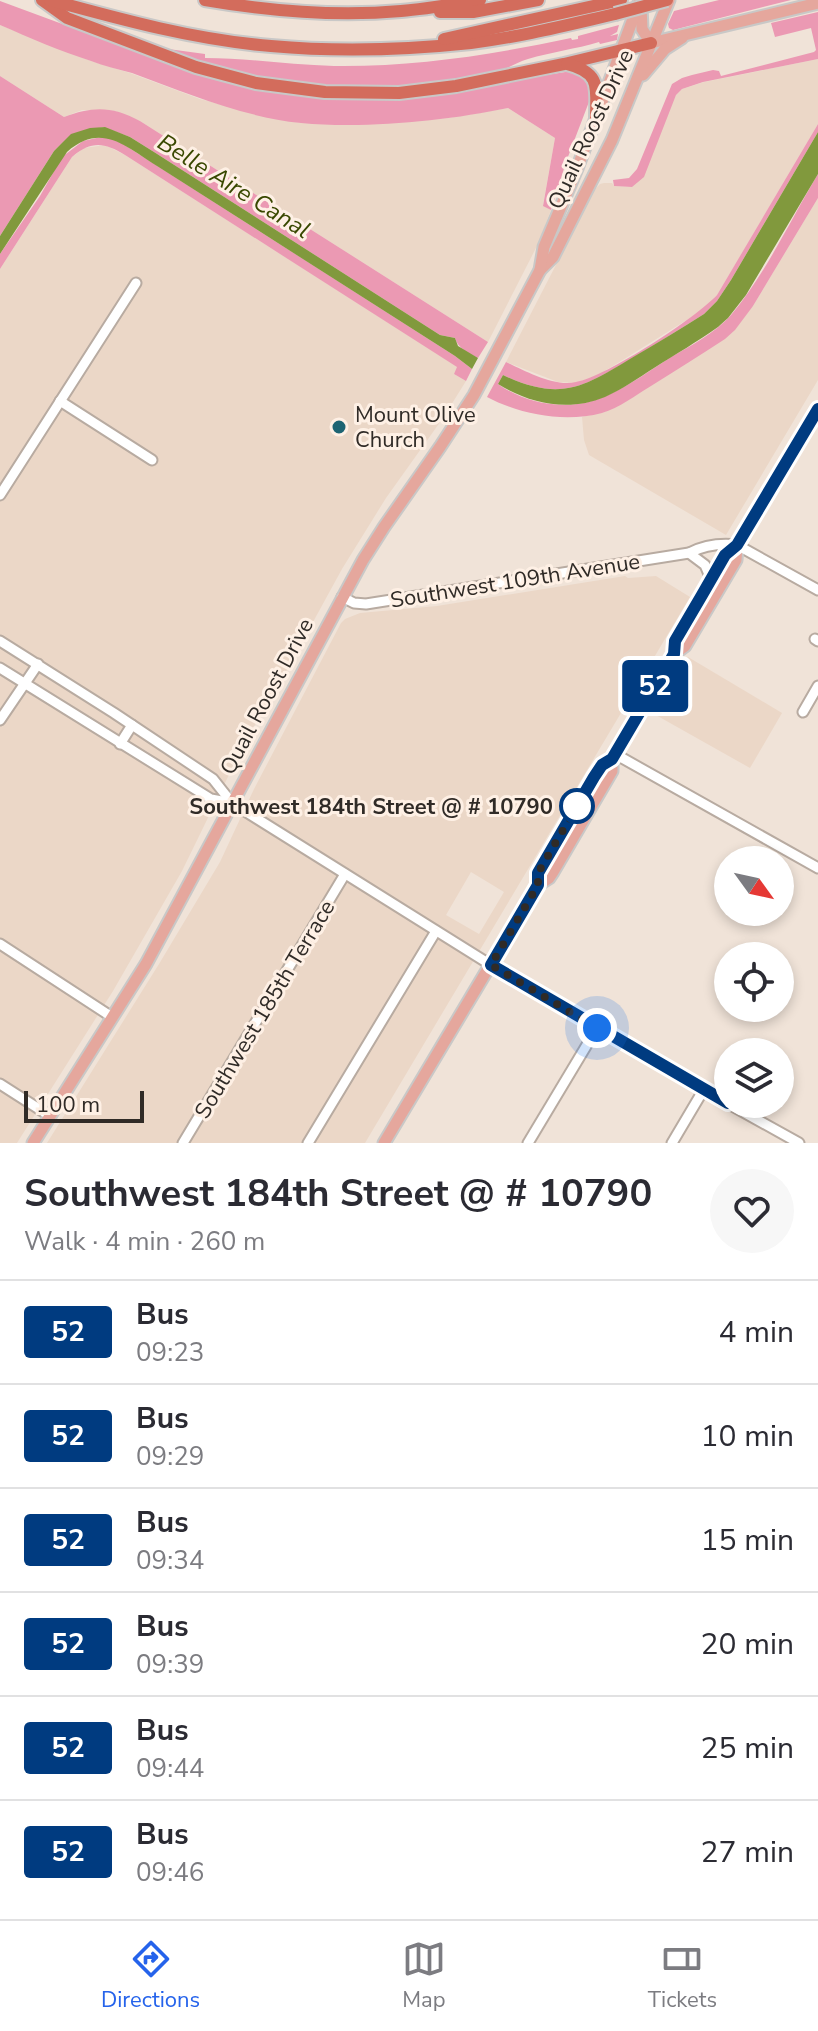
<!DOCTYPE html>
<meta charset="utf-8">
<style>
body{margin:0;font-family:"Nunito Sans",sans-serif;background:#f7f7f7;color:#2b2b33;height:100vh;display:flex;flex-direction:column;font-size:30px;white-space:nowrap}
*{box-sizing:border-box;margin:0}
p{font-size:26px;color:#7c7c81}
.icon{flex:none;width:44px;height:44px;fill:none;stroke:currentColor;stroke-width:2;stroke-linecap:round;stroke-linejoin:round}
.map{position:relative;height:1143px;overflow:hidden}
.sheet{display:flex;flex-direction:column;background:#fff;flex:1}
.sheet>*{flex:none}
.badge{padding:0 16px;border-radius:6px;font-size:28px;line-height:52px}
.needle{width:52px;rotate:123deg}
.fabs{position:absolute;left:714px;top:846px;display:grid;gap:16px}
.fabs a{display:grid;place-items:center;width:80px;height:80px;border-radius:50%;background:#fff;box-shadow:0 4px 12px #0003;font-size:40px}
.scale{position:absolute;left:24px;bottom:20px;width:120px;box-sizing:border-box;padding-left:8px;border:4px solid #302b27;border-top:0;font-size:22px;line-height:28px;white-space:nowrap;color:#302b27;-webkit-text-stroke:6px #fef0e5;paint-order:stroke}
.you{position:absolute;width:40px;height:40px;margin:-20px;border:6px solid #fff;border-radius:50%;background:#1a73e8;box-shadow:0 0 0 12px #1a73e833}
.map>.badge{position:absolute;translate:-50% -50%;box-shadow:0 0 0 4px #fff}
.round{display:grid;place-items:center;flex:none;width:84px;height:84px;border-radius:42px;background:#f7f7f7}
.summary{display:flex;align-items:center;justify-content:space-between;height:136px;padding:0 24px}
h1{font-size:38px;font-weight:700;line-height:60px}
ul{padding:0;list-style:none}
li{display:flex;align-items:center;gap:24px;height:104px;padding:0 24px;border-top:2px solid #e1e1e2}
li div{flex:1}
li b{display:block;font-size:30px}
li em{font-style:normal}
li .badge{min-width:88px;font-weight:700;text-align:center}
.tabs{display:flex;justify-content:space-around;align-items:center;height:112px;border-top:2px solid #e1e1e2;background:#fff;font-size:22px;color:#7c7c81}
.tabs a{display:grid;justify-items:center;gap:4px}
.tabs .on{color:#2563eb}
.map>svg:first-child{display:block}
.built{fill:#ebd7c7;fill-rule:evenodd}
.green{fill:#eb99b3}
.water{fill:#81993d}
.lines{fill:none;stroke-linecap:round;stroke-linejoin:round}
.minor-casing{stroke:#b8aba1;stroke-width:13}
.major-casing{stroke:#c9c8c7;stroke-width:15}
.highway-casing{stroke:#c9c8c7;stroke-width:16}
.minor{stroke:#fff;stroke-width:9}
.major{stroke:#e5a79d;stroke-width:11}
.highway{stroke:#d36c5c;stroke-width:12}
.highway-bridge-casing{stroke:#c9c8c7;stroke-width:16;stroke-linecap:butt}
.highway-bridge{stroke:#d36c5c;stroke-width:12}
.line-casing{stroke:#fff;stroke-width:18}
.line{stroke:#003b80;stroke-width:12}
.walk{stroke:#302b27;stroke-width:8;stroke-dasharray:0 14.4}
.poi-dot{fill:#1d6473;stroke:#fef0e5;stroke-width:3}
.stop-dot{fill:#fff;stroke:#003b80;stroke-width:4}
.labels{text-anchor:middle;stroke-width:6;stroke-linejoin:round;paint-order:stroke}
.street-label{font-size:22px;fill:#302b27;stroke:#fef0e5}
.poi-label{font-size:22px;fill:#302b27;stroke:#fef0e5;text-anchor:start}
.stop-label{font-size:22px;font-weight:bold;fill:#302b27;stroke:#fef0e5;text-anchor:end}
.water-label{font-size:24px;font-style:italic;fill:#394800;stroke:#fef0e5}
</style>
<div class="map">
<svg width="818" height="1143" viewBox="0 0 818 1143">
<rect width="100%" height="100%" fill="#f0e3d8"/>
<g class="built">
<polygon points="0,25 91,61 130,73 200,99 276,119 301,123 351,124 448,118 508,108 555,138 543,205 551,210 538,244 488,342 140,121 115,111 82,110 64,117 0,76"/>
<polygon points="818,59 818,124 742,253 717,295 709,304 701,311 626,358 598,375 576,383 558,382 506,362 595,189 600,184 604,183 612,183 614,186 632,187 676,95 682,89 704,82"/>
<polygon points="105,145 125,155 458,367 454,374 466,381 443,418 386,498 342,569 284,675 244,744 182,871 113,991 17,1143 0,1143 0,269 72,157 84,148"/>
<polygon points="818,198 818,380 726,535 589,455 584,440 582,417 605,412 753,306"/>
<path d="M625,576L628,578L656,576L690,597L365,1143H47L159,964L220,862L254,789L341,623L345,619L360,613L437,606ZM471,872L504,892L479,934L446,915Z"/>
<polygon points="688,657 782,713 750,768 654,714"/>
</g>
<g class="green">
<polygon points="719,0 791,0 673,30 669,28 668,24 674,11"/>
<path d="M0,1L130,49L131,48L300,95L487,84L572,71L579,72L589,80L592,94L566,162L551,210L543,206L555,138L508,108C446,121 364,129 301,123C242,117 187,93 132,73C118,69 104,66 91,61C60,51 30,38 0,25Z"/>
<polygon points="818,12 818,59 703,82 682,89 676,95 644,177 632,187 614,186 613,180 629,178 637,169 672,84 682,78 692,75 713,70 719,71 721,76 814,52 816,50 811,28 775,37 771,23"/>
<path d="M619,25L617,32L610,36L618,34L617,40L600,44L599,42C576,49 551,52 528,59C512,64 501,73 484,77C402,93 298,94 218,70C199,64 180,55 161,48L205,54V58C248,58 291,65 334,66C414,67 492,55 571,38L572,40L578,39V36Z"/>
<path d="M0,76L64,117C93,106 112,106 140,121L488,342L478,358C469,353 458,349 455,338L440,335L154,152L130,137L103,127L70,136L54,151L0,236Z"/>
<path d="M818,124V132L731,280L717,301L704,314C682,328 659,342 636,356C585,386 562,403 503,375L498,384C529,406 573,412 608,395C630,385 651,370 671,357C692,345 715,333 731,315C765,275 791,219 818,174V198L753,306L735,330L725,339C701,355 676,370 651,386C636,395 619,408 602,413C565,423 521,415 487,397L506,362C526,371 554,387 576,382C606,377 697,317 717,295Z"/>
<path d="M101,137L111,138L123,144L455,356L472,369L466,381L454,374L457,367L125,155C105,143 92,140 72,157L0,269V254L40,196L62,157L83,141Z"/>
</g>
<g class="water">
<path d="M105,127L130,137L154,152L440,335L455,338L458,346L478,358L472,369L455,356L157,166C125,146 101,122 67,152L0,254V236L54,151L71,134L90,128Z"/>
<path d="M818,132V174L746,295L728,318L718,327C697,342 676,354 654,368C638,378 623,389 605,397C569,412 530,404 498,384L503,375C562,403 585,386 635,356C659,342 682,328 704,314L717,301L731,280Z"/>
</g>
<g class="lines">
<g class="minor-casing">
<g id="minor">
<polyline points="60,401 152,460"/>
<polyline points="0,495 136,283"/>
<polyline points="689,553 705,565 711,579"/>
<path d="M342,597L354,603L366,604L689,553C705,545 720,543 737,545L818,590"/>
<polyline points="815,639 818,641"/>
<polyline points="0,641 114,713 213,779 232,803"/>
<polyline points="0,668 211,799 232,803 491,965 728,1103"/>
<polyline points="803,712 818,686"/>
<polyline points="0,720 38,664"/>
<polyline points="120,744 132,725"/>
<polyline points="615,754 818,868"/>
<polyline points="0,944 112,1017"/>
<polyline points="0,1084 50,1116"/>
<polyline points="729,1104 799,1143"/>
<polyline points="183,1143 345,874"/>
<polyline points="308,1143 436,931"/>
<polyline points="528,1143 597,1028"/>
<polyline points="672,1143 704,1089"/>
</g>
</g>
<g class="major-casing">
<g id="major">
<polyline points="641,6 642,29 651,43"/>
<polyline points="651,43 818,3"/>
<polyline points="643,75 665,49 682,38"/>
<polyline points="540,270 553,257 612,140 669,0"/>
<polyline points="674,654 685,646 736,560 737,545"/>
<polyline points="538,885 538,873 602,765 612,759"/>
<polyline points="33,1143 146,964 363,560 384,527 440,447 474,395 540,270 544,247 578,166 640,0"/>
<polyline points="384,1143 538,885 549,878 553,872 612,771 612,759 674,654 675,641 725,555 737,545 818,409"/>
</g>
</g>
<g class="highway-casing">
<g id="highway">
<polyline points="42,0 67,18 196,67 256,83 325,92 399,93 456,86 564,64 651,43"/>
<path d="M50,0C123,20 196,40 271,46C337,52 405,50 471,43C520,37 567,25 615,14"/>
<path d="M205,0C269,11 336,17 401,11C427,9 454,4 480,0"/>
<polyline points="440,12 473,12 538,0"/>
<polyline points="444,39 621,0"/>
<path d="M567,64C602,73 596,88 596,118"/>
</g>
</g>
<use href="#minor" class="minor"/>
<use href="#major" class="major"/>
<use href="#highway" class="highway"/>
<g class="highway-bridge-casing">
<polyline id="highway-bridge" points="615,14 667,0"/>
</g>
<use href="#highway-bridge" class="highway-bridge"/>
</g>
<g class="lines">
<g class="line-casing">
<polyline id="line" points="728,1103 491,965 538,885 538,873 594,777 602,765 612,759 674,654 675,641 702,595 725,555 737,545 818,409"/>
</g>
<use href="#line" class="line"/>
<polyline class="walk" points="577,806 538,873 538,885 491,965 597,1028"/>
</g>
<circle class="poi-dot" cx="339" cy="427" r="8"/>
<circle class="stop-dot" cx="577" cy="806" r="16"/>
<g class="labels">
<g class="street-label">
<text transform="translate(590 129) rotate(-65)" y="8">Quail Roost Drive</text>
<text transform="translate(515 580) rotate(-9)" y="8">Southwest 109th Avenue</text>
<text transform="translate(266 696) rotate(-62)" y="8">Quail Roost Drive</text>
<text transform="translate(264 1009) rotate(-59)" y="8">Southwest 185th Terrace</text>
</g>
<g class="poi-label">
<text x="355" y="422">Mount Olive<tspan x="355" dy="25">Church</tspan></text>
</g>
<g class="stop-label">
<text x="553" y="814">Southwest 184th Street @ # 10790</text>
</g>
<g class="water-label">
<text transform="translate(234 186) rotate(32)" y="8">Belle Aire Canal</text>
</g>
</g>
</svg>
<div class="fabs">
<a><svg class="needle" viewBox="-14 -14 28 28"><path d="M0-13l5 13h-10z" fill="#e53935"/><path d="M0 13l5-13h-10z" fill="#7c7c81"/></svg></a>
<a><svg class="icon" aria-label="locate" viewBox="0 0 24 24"><circle cx="12" cy="12" r="6"/><path d="M12 2v4M12 18v4M2 12h4M18 12h4"/></svg></a>
<a><svg class="icon" aria-label="layers" viewBox="0 0 24 24"><path d="M12 4l9 5-9 5-9-5zM3 14l9 5 9-5"/></svg></a>
</div>
<div class="scale">100 m</div>
<div class="you" style="left:597px;top:1028px"></div>
<b class="badge" style="left:655px;top:686px;background:#003b80;color:#fff">52</b>
</div>
<section class="sheet">
<div class="summary"><div><h1>Southwest 184th Street @ # 10790</h1><p>Walk · 4 min · 260 m</p></div><a class="round"><svg class="icon" aria-label="heart" viewBox="0 0 24 24"><path d="M12 20l-8-8c-3-5 5-10 8-4 3-6 11-1 8 4z"/></svg></a></div>
<ul>
<li><span class="badge" style="background:#003b80;color:#fff">52</span><div><b>Bus</b><p>09:23</p></div><em>4 min</em></li>
<li><span class="badge" style="background:#003b80;color:#fff">52</span><div><b>Bus</b><p>09:29</p></div><em>10 min</em></li>
<li><span class="badge" style="background:#003b80;color:#fff">52</span><div><b>Bus</b><p>09:34</p></div><em>15 min</em></li>
<li><span class="badge" style="background:#003b80;color:#fff">52</span><div><b>Bus</b><p>09:39</p></div><em>20 min</em></li>
<li><span class="badge" style="background:#003b80;color:#fff">52</span><div><b>Bus</b><p>09:44</p></div><em>25 min</em></li>
<li><span class="badge" style="background:#003b80;color:#fff">52</span><div><b>Bus</b><p>09:46</p></div><em>27 min</em></li>
</ul>
</section>
<nav class="tabs">
<a class="on"><svg class="icon" aria-label="directions" viewBox="0 0 24 24"><path d="M12 3l9 9-9 9-9-9zM9 14v-3h6M13 9l2 2-2 2"/></svg>Directions</a>
<a><svg class="icon" aria-label="map" viewBox="0 0 24 24"><path d="M3 6l6-2 6 2 6-2v14l-6 2-6-2-6 2zM9 4v14M15 6v14"/></svg>Map</a>
<a><svg class="icon" aria-label="tickets" viewBox="0 0 24 24"><path d="M3 7h18v10H3zM15 7v10"/></svg>Tickets</a>
</nav>
